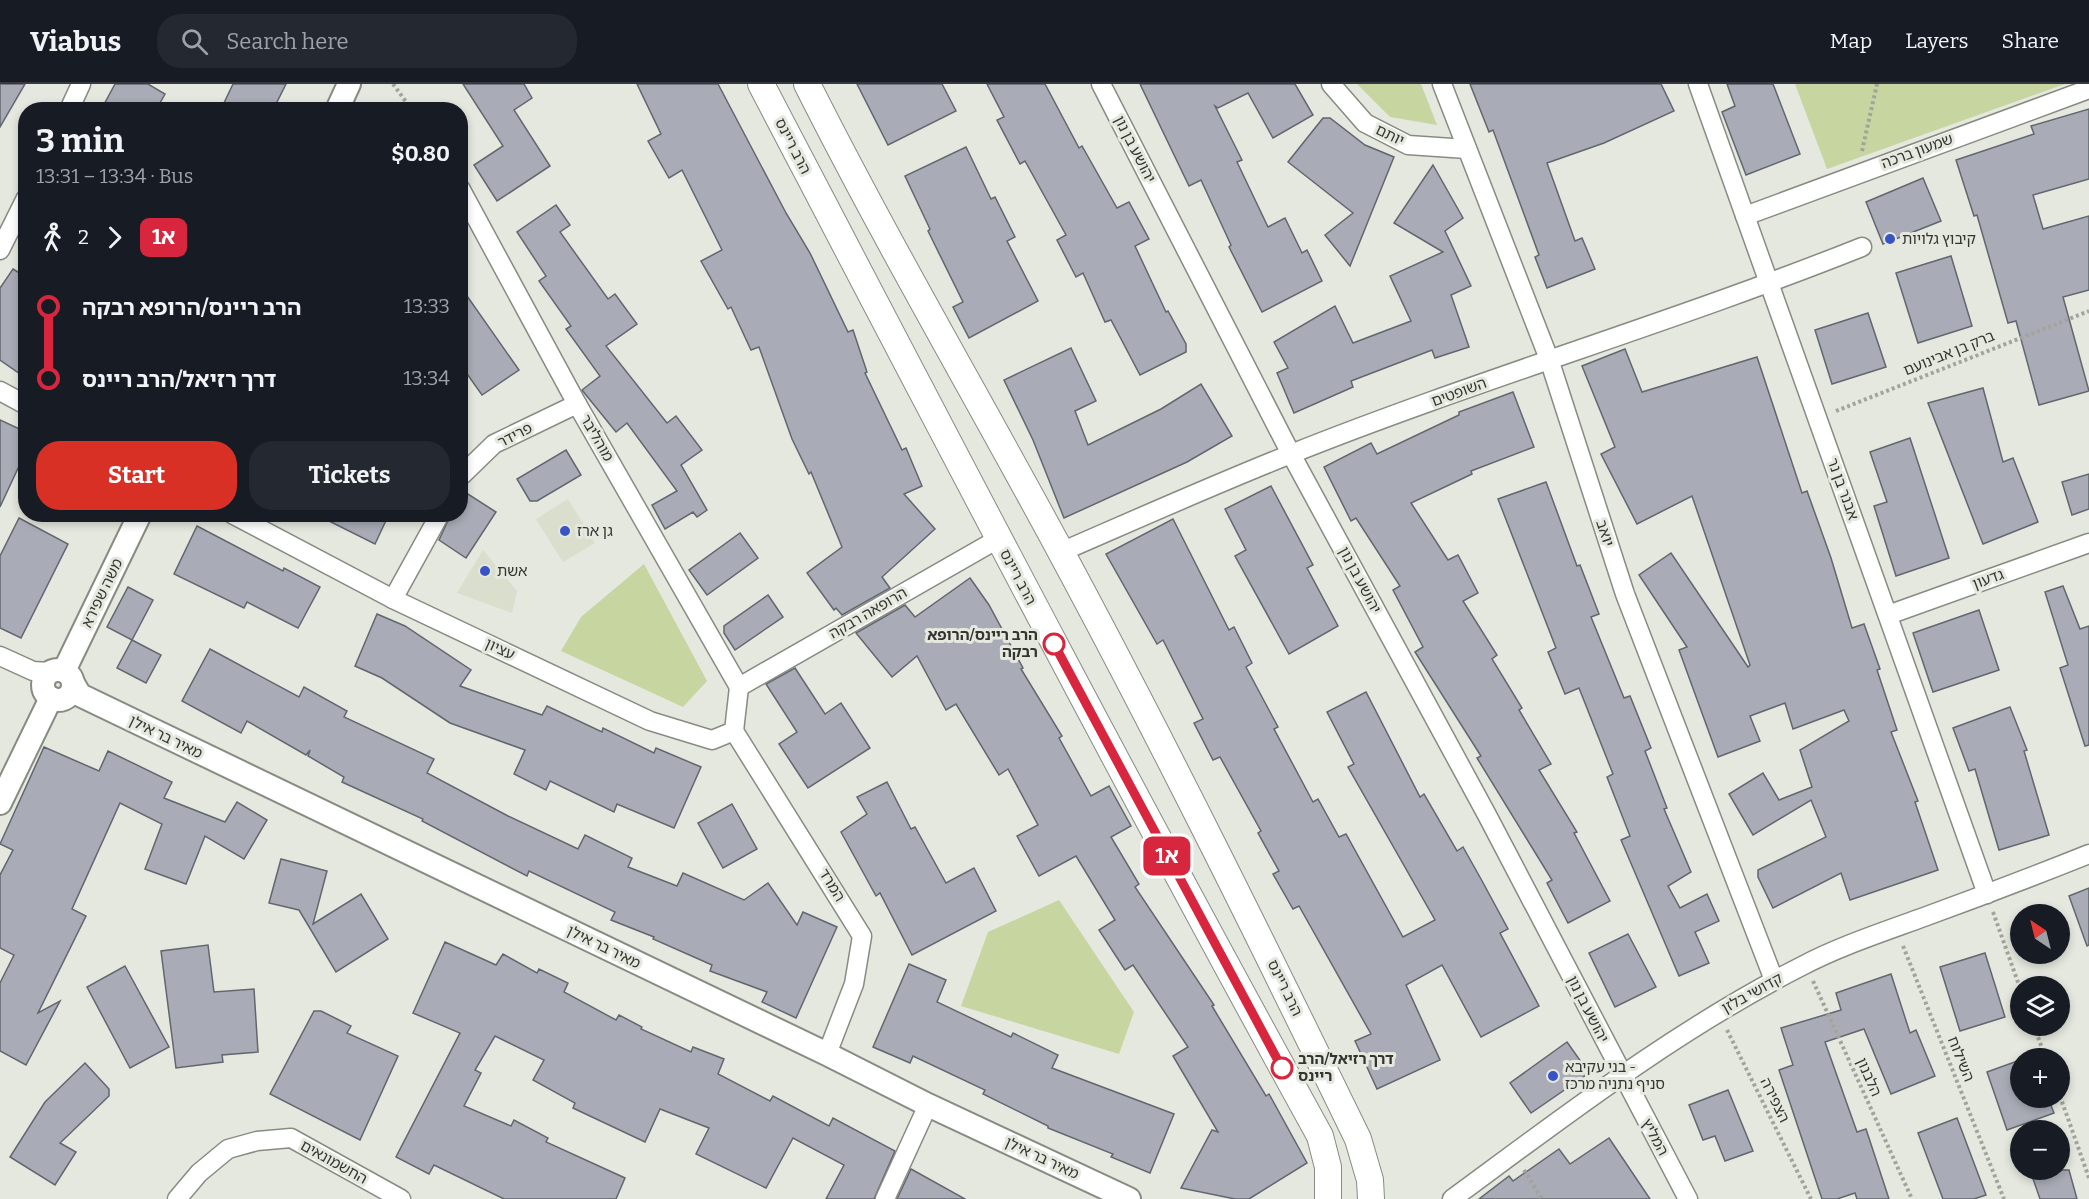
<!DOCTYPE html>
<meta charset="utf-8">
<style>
body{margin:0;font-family:Bitter,"Noto Sans Hebrew",serif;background:#242831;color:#f1f3f6;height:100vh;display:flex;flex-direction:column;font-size:22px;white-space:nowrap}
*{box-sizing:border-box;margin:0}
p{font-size:20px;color:#9ea1a6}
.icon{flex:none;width:33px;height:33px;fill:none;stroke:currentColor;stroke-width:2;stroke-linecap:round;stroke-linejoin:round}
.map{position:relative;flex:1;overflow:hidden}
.drawer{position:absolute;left:18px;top:18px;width:450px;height:420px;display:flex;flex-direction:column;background:#171b24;border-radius:24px;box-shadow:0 3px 9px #0003}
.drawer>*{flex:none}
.badge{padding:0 12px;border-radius:9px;font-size:21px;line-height:39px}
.needle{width:39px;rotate:325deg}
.controls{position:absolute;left:2010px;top:820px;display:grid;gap:12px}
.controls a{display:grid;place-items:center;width:60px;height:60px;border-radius:50%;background:#171b24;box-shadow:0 3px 9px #0003;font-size:30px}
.map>.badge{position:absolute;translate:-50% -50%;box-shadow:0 0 0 3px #fff}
.legs{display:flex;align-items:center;gap:9px;height:66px;padding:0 18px;font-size:20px}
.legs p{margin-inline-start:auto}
.head{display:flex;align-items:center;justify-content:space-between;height:102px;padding:0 18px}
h1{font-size:33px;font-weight:700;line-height:45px}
.action{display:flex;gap:12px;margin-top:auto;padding:12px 18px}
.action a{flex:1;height:69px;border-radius:24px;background:#d93025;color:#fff;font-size:24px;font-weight:700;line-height:69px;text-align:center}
.action a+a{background:#242831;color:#f1f3f6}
ul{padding:0 18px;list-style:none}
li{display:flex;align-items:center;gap:21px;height:72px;font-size:22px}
li i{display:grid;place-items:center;width:9px;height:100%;margin:0 8px;background:currentColor}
li i::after{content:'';width:15px;height:15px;margin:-8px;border:4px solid;border-radius:50%;background:#171b24}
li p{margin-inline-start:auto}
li:first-child i{background:linear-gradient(#0000 50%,currentColor 0)}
li:last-child i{background:linear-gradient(currentColor 50%,#0000 0)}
header{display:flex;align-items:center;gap:36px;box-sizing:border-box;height:84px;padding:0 30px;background:#171b24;border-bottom:2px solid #363941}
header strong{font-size:28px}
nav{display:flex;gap:33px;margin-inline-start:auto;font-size:21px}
.search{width:420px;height:54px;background:#242831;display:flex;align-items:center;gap:15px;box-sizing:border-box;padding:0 21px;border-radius:24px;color:#9ea1a6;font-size:22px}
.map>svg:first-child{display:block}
.built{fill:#d9decd}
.green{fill:#c7d5a1}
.building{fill:#a9acb6;stroke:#62666e;stroke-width:1.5}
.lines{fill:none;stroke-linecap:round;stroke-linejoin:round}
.minor-casing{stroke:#888b82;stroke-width:21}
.tertiary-casing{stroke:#888b82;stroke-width:26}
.secondary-casing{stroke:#888b82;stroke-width:28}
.path{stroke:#a2a49c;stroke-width:4;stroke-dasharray:3 3;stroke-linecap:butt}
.minor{stroke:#fff;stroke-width:18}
.tertiary{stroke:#fff;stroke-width:22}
.secondary{stroke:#fff;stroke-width:26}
.line-1-casing{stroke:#fff;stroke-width:14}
.line-1{stroke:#d7263d;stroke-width:9}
.poi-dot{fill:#3952c4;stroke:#e5e8de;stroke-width:2}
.stop-1-dot{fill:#fff;stroke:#d7263d;stroke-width:3}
.labels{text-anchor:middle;stroke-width:6;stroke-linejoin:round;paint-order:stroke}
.street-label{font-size:15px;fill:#343531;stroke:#e5e8de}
.poi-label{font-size:15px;fill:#343531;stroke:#e5e8de;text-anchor:start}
.stop-label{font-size:15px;font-weight:bold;fill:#343531;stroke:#e5e8de;text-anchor:end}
</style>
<header>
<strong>Viabus</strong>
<div class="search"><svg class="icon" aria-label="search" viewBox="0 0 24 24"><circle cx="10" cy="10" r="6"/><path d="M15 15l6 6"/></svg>Search here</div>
<nav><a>Map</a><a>Layers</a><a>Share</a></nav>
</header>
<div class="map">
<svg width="2089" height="1115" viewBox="0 0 2089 1115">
<rect width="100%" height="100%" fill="#e5e8de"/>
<g class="built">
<polygon points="568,415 595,459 563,478 536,435"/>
<polygon points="483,466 517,507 512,529 457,509"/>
</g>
<g class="green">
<polygon points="1357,0 1421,0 1437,41 1390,33"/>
<polygon points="1795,0 2065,0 1827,85"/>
<polygon points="644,480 707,597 683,623 561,567 581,533"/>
<polygon points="1059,816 1134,928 1119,970 961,922 988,848"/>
</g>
<g class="building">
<polygon points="0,0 25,0 0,43"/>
<polygon points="115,0 148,0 165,10 156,26 101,26"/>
<polygon points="233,0 286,0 273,26 237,26 224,19"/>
<polygon points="463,0 524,0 532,14 514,26 550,82 497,117 474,81 503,62"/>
<polygon points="637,0 718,0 786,129 810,169 848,248 853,246 867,288 865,289 902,366 906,364 922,402 904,410 935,445 882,493 890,504 842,531 836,524 834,526 807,489 842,463 811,388 809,390 792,355 759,263 751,266 731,223 728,225 701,177 722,166 682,86 669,94 648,57 661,50"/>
<polygon points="857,0 942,0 956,27 888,61"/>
<polygon points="987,0 1045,0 1079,64 1082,62 1117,124 1129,118 1149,155 1135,162 1166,228 1168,227 1186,260 1186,268 1140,291 1111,236 1105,238 1083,189 1076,193 1057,156 1066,151 1025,77 1020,80 997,36 1004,33"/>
<polygon points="1140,0 1295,0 1313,31 1273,54 1248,9 1218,24 1215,22 1242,76 1237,78 1268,143 1285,134 1302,169 1307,166 1322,197 1262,228 1229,163 1231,161 1201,96 1189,102"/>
<polygon points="1470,0 1661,0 1674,27 1604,59 1547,79 1575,157 1582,154 1595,185 1547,204 1535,173 1539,171 1493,46 1489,48"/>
<polygon points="1727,0 1773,0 1800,70 1746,91 1722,28 1735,22"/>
<polygon points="2089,25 2089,95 2033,111 2043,145 2089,132 2089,206 2063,213 2089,307 2039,321 2016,237 2008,239 1977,131 1974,132 1956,76 2034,50 2031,42"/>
<polygon points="1323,34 1330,34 1365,61 1394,73 1350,182 1325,151 1353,129 1288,78"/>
<polygon points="966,63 991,115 995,113 1015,153 1007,157 1038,217 969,254 953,223 963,218 928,147 930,145 905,92"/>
<polygon points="1433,81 1463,134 1445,147 1471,202 1451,211 1469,263 1435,274 1432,266 1351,297 1353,303 1294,329 1277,289 1288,284 1274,258 1335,222 1353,259 1411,237 1390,192 1443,168 1394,139"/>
<polygon points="1923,94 1941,137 1883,160 1866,118"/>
<polygon points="556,121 570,141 560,148 608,215 615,210 637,240 606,262 667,339 676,332 702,366 681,381 707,426 697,433 693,428 665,445 652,421 677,407 627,339 616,348 582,306 600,292 566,245 571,242 539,197 546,192 517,148"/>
<polygon points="1951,172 1972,242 1918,259 1896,189"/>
<polygon points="13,185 26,193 26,294 0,276 0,204"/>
<polygon points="460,202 519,286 482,311 460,280"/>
<polygon points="1868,229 1886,283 1832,300 1815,246"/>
<polygon points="1071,264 1096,317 1075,327 1088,361 1161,325 1201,300 1232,352 1187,378 1064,434 1033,356 1004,296"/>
<polygon points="1625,265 1642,308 1757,273 1802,409 1807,407 1831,474 1852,544 1864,540 1880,585 1877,586 1897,646 1891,648 1918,717 1915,718 1938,786 1850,816 1841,789 1773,824 1758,793 1758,786 1826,753 1811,716 1753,751 1729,710 1763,689 1779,716 1812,703 1800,666 1849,637 1844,626 1793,645 1785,619 1750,632 1760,657 1718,673 1679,566 1687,563 1639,491 1671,469 1748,583 1750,581 1692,412 1637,440 1601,370 1615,363 1582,282"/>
<polygon points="1983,304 2003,378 2013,374 2038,438 1983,460 1928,319"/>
<polygon points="1513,308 1534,363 1471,387 1472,390 1411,419 1448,476 1458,471 1478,509 1463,517 1497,571 1492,575 1522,624 1519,626 1551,680 1539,686 1577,748 1574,749 1610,817 1568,839 1547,799 1552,796 1477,674 1481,672 1415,568 1423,563 1393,506 1400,502 1356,434 1351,437 1324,383 1371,359 1377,370 1459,331 1459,328"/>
<polygon points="0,336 26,348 26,367 0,423"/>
<polygon points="1910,354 1949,474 1896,492 1874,422 1887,418 1870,368"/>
<polygon points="566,366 581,391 537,417 530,417 517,395"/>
<polygon points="2089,390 2089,425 2072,431 2062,398"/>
<polygon points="1546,398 1577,482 1580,481 1599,530 1591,533 1624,614 1630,612 1651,664 1645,667 1667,724 1664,725 1691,788 1668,802 1680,824 1707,810 1719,837 1695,848 1709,879 1679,892 1621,756 1630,752 1607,693 1613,690 1579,604 1565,610 1548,568 1556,564 1498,415"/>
<polygon points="1271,402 1313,481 1307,484 1338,542 1289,570 1235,472 1246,466 1225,425"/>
<polygon points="460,405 496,428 466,474 439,456 451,430 460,430"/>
<polygon points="315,430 389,430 375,460"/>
<polygon points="19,434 68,460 21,554 0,544 0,472"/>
<polygon points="1173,435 1229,546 1234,543 1252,579 1246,583 1278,643 1274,645 1313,718 1318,715 1339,753 1346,750 1403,853 1435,836 1348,683 1354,680 1327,628 1366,608 1420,713 1424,710 1457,767 1463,763 1481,795 1508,845 1500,849 1539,922 1481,953 1442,881 1406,901 1440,976 1377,1005 1355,957 1371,950 1299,822 1293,825 1273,790 1279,787 1258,749 1261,747 1220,673 1213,676 1194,639 1203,635 1163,556 1157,560 1106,470"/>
<polygon points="197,442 283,487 284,484 320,503 298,544 247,518 244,524 174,490"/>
<polygon points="740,449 758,474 707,511 689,486"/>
<polygon points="970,494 989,521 1023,584 1021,585 1062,652 1059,654 1091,712 1109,702 1131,742 1111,753 1139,800 1135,803 1214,921 1212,922 1266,1012 1269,1010 1307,1079 1249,1115 1235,1115 1181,1104 1212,1046 1218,1048 1173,972 1188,963 1133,881 1125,886 1099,846 1115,836 1076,772 1039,792 1017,752 1038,741 1008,685 999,691 956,620 946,626 917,572 892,593 856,549 905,521 915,533"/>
<polygon points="2063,502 2080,545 2089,542 2089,661 2085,662 2060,584 2068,581 2045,508"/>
<polygon points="128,503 153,516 132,556 107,543"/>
<polygon points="768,511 783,533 735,566 724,549 724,542"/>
<polygon points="1979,526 1999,586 1933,608 1913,549"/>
<polygon points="377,530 405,542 471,586 460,602 542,631 547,622 602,648 603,644 654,669 656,664 701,683 674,744 617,720 614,728 550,697 546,706 514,690 525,666 450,639 382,594 355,582"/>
<polygon points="132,556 161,571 146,599 117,584"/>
<polygon points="210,565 299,613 304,603 347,627 344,633 434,675 427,689 508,732 578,765 585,751 632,774 628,783 677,802 683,789 744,816 768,799 797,841 803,828 837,843 796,934 762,918 767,908 710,887 712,881 653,855 654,853 611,836 615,828 529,787 527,792 422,737 423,735 342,698 344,693 308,672 310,666 306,671 247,637 241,649 182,617"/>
<polygon points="795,584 825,630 841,619 870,664 808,704 779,660 797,648 766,600"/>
<polygon points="2010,623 2027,666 2024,667 2049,751 1999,766 1975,685 1969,687 1953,644"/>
<polygon points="44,663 99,687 108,667 172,698 164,714 225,738 237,718 267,736 244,775 205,752 186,800 145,785 162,740 120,719 72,825 86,832 38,929 60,917 26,981 0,967 0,899 14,871 0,864 0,791 13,766 0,760"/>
<polygon points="887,698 911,745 915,743 946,799 974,784 996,827 912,871 880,809 876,812 841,748 867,730 857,713"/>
<polygon points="732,720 757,765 723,784 698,739"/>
<polygon points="281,775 327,787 313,840 361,810 388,855 336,888 299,826 269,819"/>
<polygon points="2089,804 2089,861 2087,862 2069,812"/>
<polygon points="1628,850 1656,903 1615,923 1589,869"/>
<polygon points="445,858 496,881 503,870 537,889 539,885 568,899 564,908 616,936 619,931 642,943 641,945 691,968 693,963 724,975 718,990 770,1017 773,1012 829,1042 833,1034 895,1067 874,1115 826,1115 844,1081 793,1054 766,1104 696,1070 709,1044 660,1025 645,1058 573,1024 575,1019 533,996 544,976 495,952 475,986 481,989 464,1022 511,1042 514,1036 548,1054 546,1058 625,1094 616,1115 504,1115 434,1081 429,1090 396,1073 460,949 413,929"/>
<polygon points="208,861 214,908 254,905 258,968 222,971 223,978 176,984 161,867"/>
<polygon points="1985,869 2005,933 1960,947 1940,883"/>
<polygon points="909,880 946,896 937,918 1011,953 1013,949 1058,971 1052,984 1174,1030 1150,1089 1111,1073 1113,1070 1048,1044 1048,1042 983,1010 985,1006 913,972 910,979 873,963"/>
<polygon points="125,882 169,963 130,984 87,903"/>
<polygon points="1891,890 1910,949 1916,946 1935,992 1891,1010 1864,945 1825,958 1857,1048 1866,1045 1889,1115 1857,1115 1855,1109 1837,1115 1822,1115 1779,986 1793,981 1781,944 1841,926 1836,909"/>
<polygon points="314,927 321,927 351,942 347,949 398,972 360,1056 270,1010"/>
<polygon points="1567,958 1589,989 1531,1029 1510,999"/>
<polygon points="2020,976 2020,1014 2048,1014 2054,1029 2007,1046 1987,988"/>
<polygon points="85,979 109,1005 109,1012 60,1059 76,1068 55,1101 10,1073 45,1018"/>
<polygon points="1728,1006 1753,1067 1725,1077 1715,1052 1703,1056 1689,1021"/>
<polygon points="1957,1034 1986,1111 1974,1115 1943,1115 1918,1049"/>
<polygon points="1609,1054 1650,1115 1479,1115 1509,1092 1513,1097 1559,1065 1570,1080"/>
<polygon points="911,1085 965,1115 897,1115"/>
<polygon points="2030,1086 2069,1086 2077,1115 2040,1115"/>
</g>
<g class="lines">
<g class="minor-casing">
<g id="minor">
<polyline points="1101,0 1291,370 1487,731 1688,1115"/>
<polyline points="1331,0 1365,39 1408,61 1467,65"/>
<polyline points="1442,0 1549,275 1625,510 1774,896"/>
<polyline points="1698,0 1987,810"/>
<polyline points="69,26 81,0"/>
<polyline points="460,104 577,320 739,603"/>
<polyline points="1745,132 2089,5"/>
<polyline points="0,166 26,114"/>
<polyline points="0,307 26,321"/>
<polyline points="460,393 494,360 577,320"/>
<polyline points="232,430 393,515 650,637 712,656 734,647 739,603"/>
<path d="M1061,468C1137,435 1213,401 1291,370C1479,295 1674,238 1862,163"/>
<polyline points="393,515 440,430"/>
<polyline points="1888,531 2089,459"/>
<polyline points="0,572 33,587 50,588"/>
<polyline points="739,603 998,455"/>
<polyline points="734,647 862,852 854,900 827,970"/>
<polyline points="177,1115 199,1089 228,1065 257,1057 291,1054 401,1115"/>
<polyline points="885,1115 928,1021"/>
<path d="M1452,1115C1565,1032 1676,946 1802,882C1840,862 1883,848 1924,833C1979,813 2034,792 2089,770"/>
</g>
</g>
<g class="tertiary-casing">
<g id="tertiary">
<polyline points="337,26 349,0"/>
<circle cx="58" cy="601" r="15"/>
<polyline points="64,587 140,430"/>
<polyline points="73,599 80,611 827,970 928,1021 1129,1115"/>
<polyline points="0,719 51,614"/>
</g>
</g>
<g class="secondary-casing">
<g id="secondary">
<path d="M761,0C945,352 1128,704 1320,1052L1328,1083V1115"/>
<path d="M807,0C887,159 977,312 1061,468C1165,661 1262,858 1358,1055L1370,1096L1371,1115"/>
</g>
</g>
<g class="path">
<polyline points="393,0 412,26"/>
<polyline points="1862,67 1877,0"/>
<polyline points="1836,327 2089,227"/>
<polyline points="1993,828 2020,904"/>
<polyline points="1903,862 2004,1115"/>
<polyline points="1813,897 1912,1115"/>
<polyline points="2034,942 2046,975"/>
<polyline points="1727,946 1811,1115"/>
<polyline points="2060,1012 2089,1094"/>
<polyline points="1524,1086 1542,1115"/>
</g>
<use href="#minor" class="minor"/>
<use href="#tertiary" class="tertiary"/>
<use href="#secondary" class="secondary"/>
</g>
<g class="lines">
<g class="line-1-casing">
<polyline id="line-1" points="1054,560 1282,984"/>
</g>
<use href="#line-1" class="line-1"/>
</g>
<g class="poi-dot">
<circle cx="1890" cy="155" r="6"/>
<circle cx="565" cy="447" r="6"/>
<circle cx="485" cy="487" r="6"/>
<circle cx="1553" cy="992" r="6"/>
</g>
<g class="stop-1-dot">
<circle cx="1054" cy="560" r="10"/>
<circle cx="1282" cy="984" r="10"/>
</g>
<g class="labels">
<g class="street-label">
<text transform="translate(1390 51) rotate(26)" y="5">יותם</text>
<text transform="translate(793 62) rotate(63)" y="5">הרב ריינס</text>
<text transform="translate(1135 65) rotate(63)" y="5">יהושע בן נון</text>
<text transform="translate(1917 67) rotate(-20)" y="5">שמעון ברכה</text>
<text transform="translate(1949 269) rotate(-22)" y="5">ברק בן אבינועם</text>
<text transform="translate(1459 308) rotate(-20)" y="5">השופטים</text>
<text transform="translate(515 351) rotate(-27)" y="5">פרידר</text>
<text transform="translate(597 354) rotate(60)" y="5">מוהליבר</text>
<text transform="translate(1843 405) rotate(70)" y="5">אבנר בן נר</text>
<text transform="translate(1605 449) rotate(72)" y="5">יואב</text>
<text transform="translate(1018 493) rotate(62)" y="5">הרב ריינס</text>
<text transform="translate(1988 495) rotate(-20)" y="5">גדעון</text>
<text transform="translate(1360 496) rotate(62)" y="5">יהושע בן נון</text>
<text transform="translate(102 509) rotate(-64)" y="5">משה שפירא</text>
<text transform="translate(868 529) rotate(-30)" y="5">הרופאה רבקה</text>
<text transform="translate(500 565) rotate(25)" y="5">עציון</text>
<text transform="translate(166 653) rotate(26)" y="5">מאיר בר אילן</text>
<text transform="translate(832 801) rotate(58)" y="5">המרד</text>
<text transform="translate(604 863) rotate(26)" y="5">מאיר בר אילן</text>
<text transform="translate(1285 904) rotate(64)" y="5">הרב ריינס</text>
<text transform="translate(1752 909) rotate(-29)" y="5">קדושי בלזן</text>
<text transform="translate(1588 925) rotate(63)" y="5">יהושע בן נון</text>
<text transform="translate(1961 975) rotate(68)" y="5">השילוח</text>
<text transform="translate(1869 993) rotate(66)" y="5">הלבנון</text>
<text transform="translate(1775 1016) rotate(64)" y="5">הצפירה</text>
<text transform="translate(1655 1053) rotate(62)" y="5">המליץ</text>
<text transform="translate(1042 1074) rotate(25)" y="5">מאיר בר אילן</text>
<text transform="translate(334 1078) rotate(29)" y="5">החשמונאים</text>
</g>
<g class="poi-label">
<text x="1902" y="160">קיבוץ גלויות</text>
<text x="577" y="452">גן ארז</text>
<text x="497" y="492">אשת</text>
<text x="1565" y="988">בני עקיבא -<tspan x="1565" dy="17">סניף נתניה מרכז</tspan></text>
</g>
<g class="stop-label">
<text x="1038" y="556">הרב ריינס/הרופא<tspan x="1038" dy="17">רבקה</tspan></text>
<text x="1298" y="980" text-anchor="start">דרך רזיאל/הרב<tspan x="1298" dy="17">ריינס</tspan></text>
</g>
</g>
</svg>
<div class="controls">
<a><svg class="needle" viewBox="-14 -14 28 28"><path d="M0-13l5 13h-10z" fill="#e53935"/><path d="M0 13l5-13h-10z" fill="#9ea1a6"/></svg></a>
<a><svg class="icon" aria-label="layers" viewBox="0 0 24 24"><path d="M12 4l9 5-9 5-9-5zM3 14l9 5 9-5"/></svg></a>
<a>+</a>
<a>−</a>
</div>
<b class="badge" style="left:1167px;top:772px;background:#d7263d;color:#fff">1א</b>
<section class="drawer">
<div class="head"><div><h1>3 min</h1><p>13:31 – 13:34 · Bus</p></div><b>$0.80</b></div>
<div class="legs"><svg class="icon" aria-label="walk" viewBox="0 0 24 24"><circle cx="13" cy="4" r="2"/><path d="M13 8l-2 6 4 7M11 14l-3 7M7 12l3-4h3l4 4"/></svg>2<svg class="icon" aria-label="forward" viewBox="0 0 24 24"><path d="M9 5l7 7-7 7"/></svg><b class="badge" style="background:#d7263d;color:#fff">1א</b></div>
<ul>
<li><i style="color:#d7263d"></i><b>הרב ריינס/הרופא רבקה</b><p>13:33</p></li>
<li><i style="color:#d7263d"></i><b>דרך רזיאל/הרב ריינס</b><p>13:34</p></li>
</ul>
<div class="action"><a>Start</a><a>Tickets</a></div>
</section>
</div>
